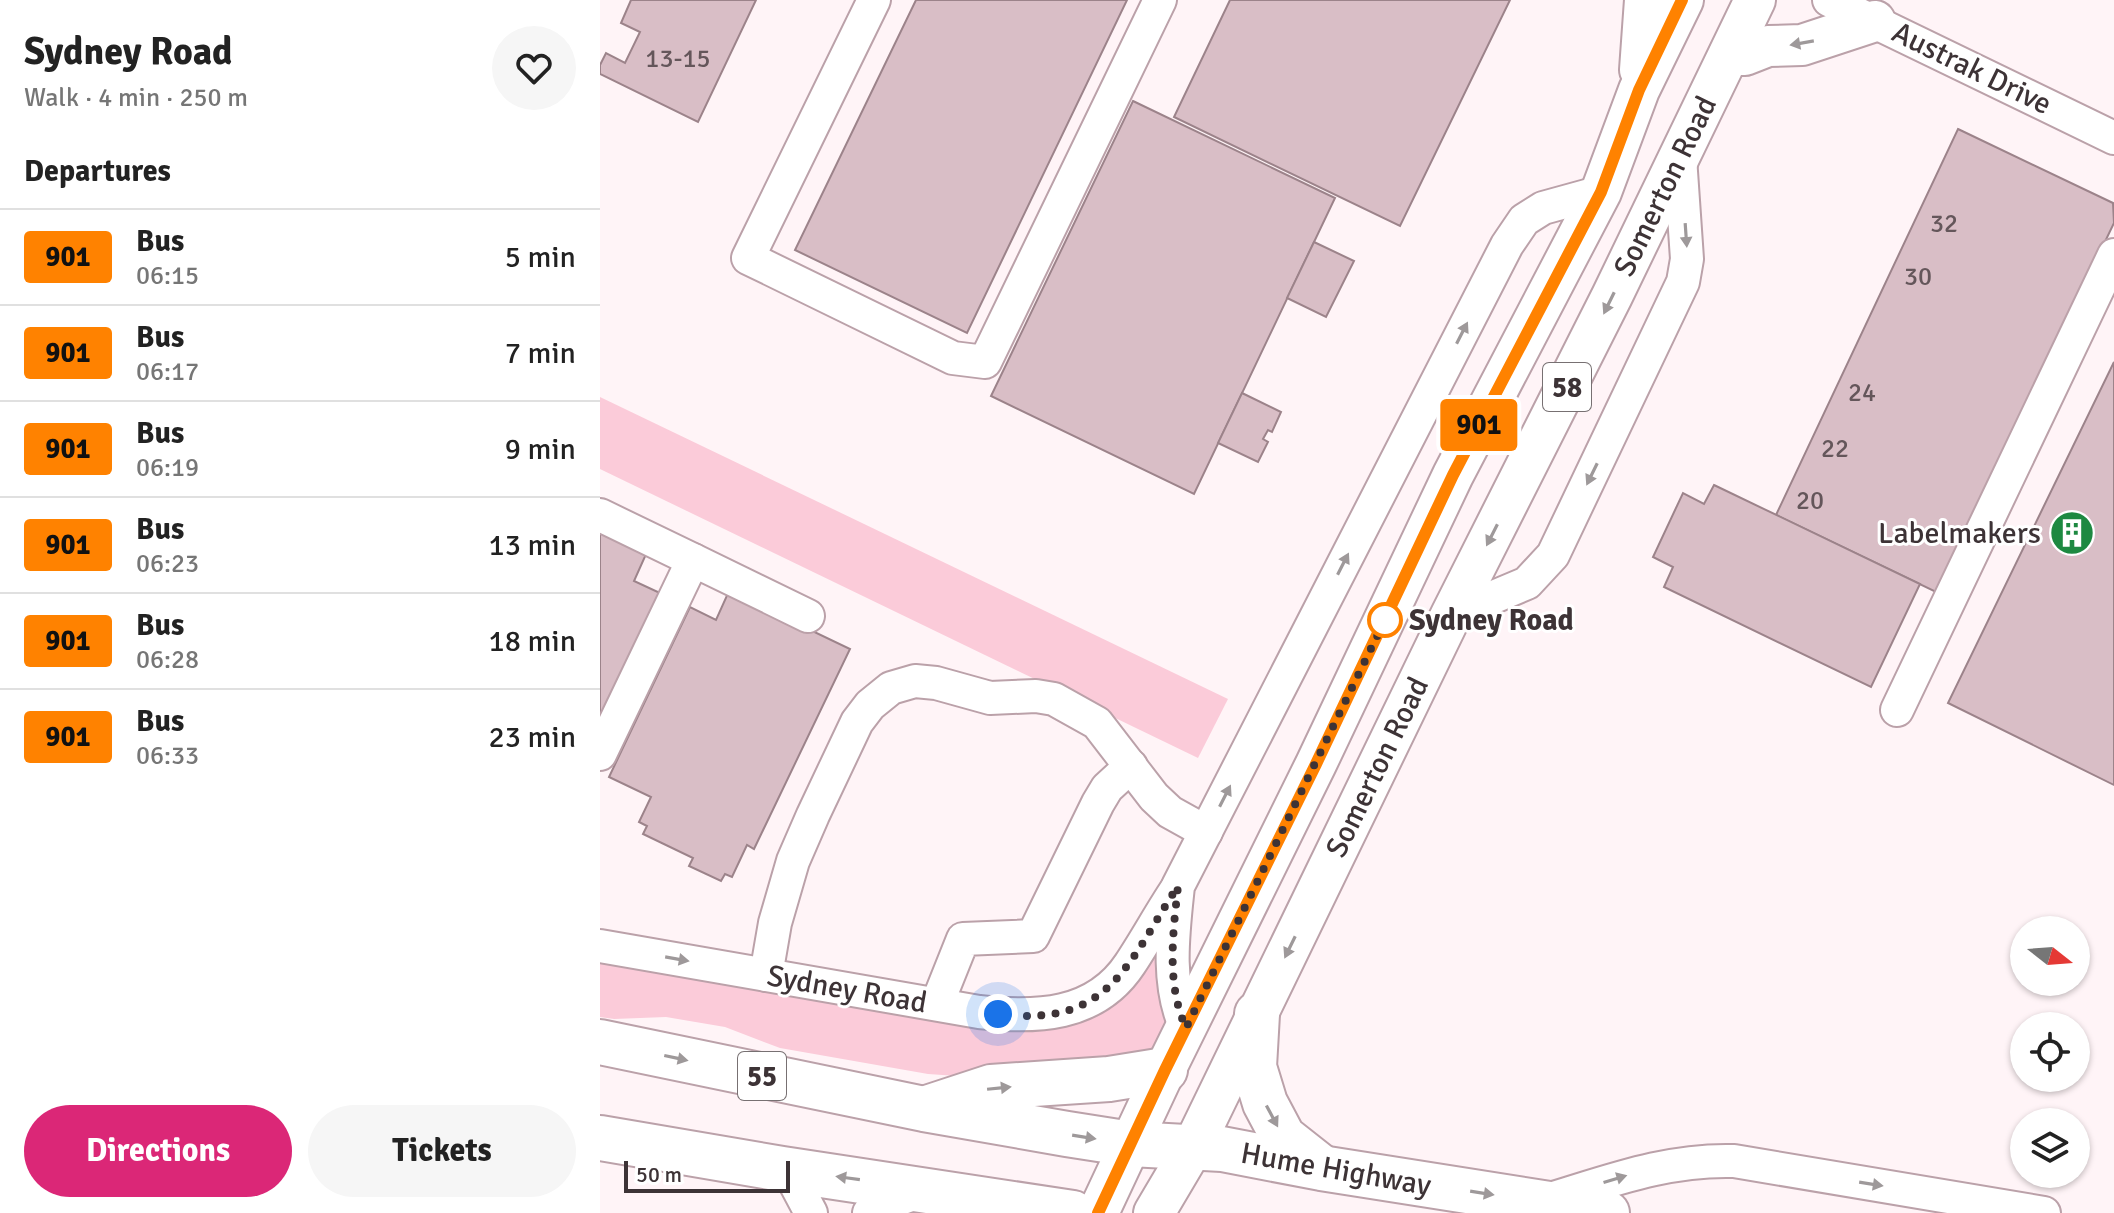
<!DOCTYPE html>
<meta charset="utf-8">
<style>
body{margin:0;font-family:Signika,sans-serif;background:#f6f6f6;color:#222;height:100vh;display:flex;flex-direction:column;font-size:30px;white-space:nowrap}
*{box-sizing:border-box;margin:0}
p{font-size:26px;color:#767676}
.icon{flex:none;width:44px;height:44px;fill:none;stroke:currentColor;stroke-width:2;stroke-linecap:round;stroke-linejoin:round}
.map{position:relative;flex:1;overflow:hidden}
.drawer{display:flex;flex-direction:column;background:#fff;width:600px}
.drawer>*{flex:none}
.badge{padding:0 16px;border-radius:6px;font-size:28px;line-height:52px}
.needle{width:52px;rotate:107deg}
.buttons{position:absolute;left:1410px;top:916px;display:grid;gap:16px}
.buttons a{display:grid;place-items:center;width:80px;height:80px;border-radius:50%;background:#fff;box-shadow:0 2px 6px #0004;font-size:40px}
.scale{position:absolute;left:24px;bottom:20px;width:166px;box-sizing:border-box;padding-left:8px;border:4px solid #3d3336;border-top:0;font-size:22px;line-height:28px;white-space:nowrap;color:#3d3336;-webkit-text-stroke:6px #fff;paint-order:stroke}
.you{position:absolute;width:40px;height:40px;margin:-20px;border:6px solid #fff;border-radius:50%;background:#1a73e8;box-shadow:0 0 0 12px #1a73e833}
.map>.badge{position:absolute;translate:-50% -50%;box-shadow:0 0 0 4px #fff}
h2{padding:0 24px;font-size:30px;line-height:72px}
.round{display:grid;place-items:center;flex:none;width:84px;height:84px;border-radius:42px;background:#f6f6f6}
.headline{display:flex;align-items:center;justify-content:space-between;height:136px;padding:0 24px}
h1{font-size:38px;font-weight:800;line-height:60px}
.button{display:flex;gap:16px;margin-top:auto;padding:16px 24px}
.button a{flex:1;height:92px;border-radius:48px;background:#db2777;color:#fff;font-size:32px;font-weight:800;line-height:92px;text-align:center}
.button a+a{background:#f6f6f6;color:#222}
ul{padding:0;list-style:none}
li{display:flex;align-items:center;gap:24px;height:96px;padding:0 24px;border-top:2px solid #e0e0e0}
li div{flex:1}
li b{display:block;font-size:30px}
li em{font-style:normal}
li .badge{min-width:88px;font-weight:700;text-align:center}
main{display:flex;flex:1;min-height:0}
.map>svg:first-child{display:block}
.green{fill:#fbcbd9}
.building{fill:#d9bec6;stroke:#9c838a;stroke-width:2}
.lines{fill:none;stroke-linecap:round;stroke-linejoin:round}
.minor-casing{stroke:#bba1a9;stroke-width:36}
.major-casing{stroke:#bba1a9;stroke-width:44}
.highway-casing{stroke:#bba1a9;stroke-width:48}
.minor{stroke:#fff;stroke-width:32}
.major{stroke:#fff;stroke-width:40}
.highway{stroke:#fff;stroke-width:44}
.oneway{fill:#9e999a}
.line-casing{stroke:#fff;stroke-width:18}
.line{stroke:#ff8200;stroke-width:12}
.walk{stroke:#3d3336;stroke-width:8;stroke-dasharray:0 14.4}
.stop-dot{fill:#fff;stroke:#ff8200;stroke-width:4}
.labels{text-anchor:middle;stroke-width:6;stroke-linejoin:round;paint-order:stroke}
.number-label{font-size:26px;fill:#64565a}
.shield{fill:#fff;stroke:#777072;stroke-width:2}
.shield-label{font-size:28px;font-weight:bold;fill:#3d3336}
.street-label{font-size:30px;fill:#3d3336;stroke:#fff}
.poi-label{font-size:30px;fill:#3d3336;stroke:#fff;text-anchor:end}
.stop-label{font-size:30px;font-weight:bold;fill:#3d3336;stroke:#fff;text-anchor:start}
</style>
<main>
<section class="drawer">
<div class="headline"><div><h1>Sydney Road</h1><p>Walk · 4 min · 250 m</p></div><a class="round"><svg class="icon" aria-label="heart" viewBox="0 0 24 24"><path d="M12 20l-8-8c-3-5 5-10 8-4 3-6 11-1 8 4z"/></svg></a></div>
<h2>Departures</h2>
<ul>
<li><span class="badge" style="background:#ff8200;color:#111">901</span><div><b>Bus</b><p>06:15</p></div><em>5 min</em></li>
<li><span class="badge" style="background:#ff8200;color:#111">901</span><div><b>Bus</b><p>06:17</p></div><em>7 min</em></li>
<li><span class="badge" style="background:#ff8200;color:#111">901</span><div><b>Bus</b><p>06:19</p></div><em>9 min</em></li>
<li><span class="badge" style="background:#ff8200;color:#111">901</span><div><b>Bus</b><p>06:23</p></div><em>13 min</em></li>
<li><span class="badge" style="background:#ff8200;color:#111">901</span><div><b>Bus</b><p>06:28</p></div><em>18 min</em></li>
<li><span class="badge" style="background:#ff8200;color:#111">901</span><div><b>Bus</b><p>06:33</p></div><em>23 min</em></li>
</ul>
<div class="button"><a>Directions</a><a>Tickets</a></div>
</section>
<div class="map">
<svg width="1514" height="1213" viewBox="0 0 1514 1213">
<rect width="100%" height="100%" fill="#fff4f7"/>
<g class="green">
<polygon points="0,397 628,699 598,758 0,469"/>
<path d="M562,923C564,965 580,1026 546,1057L357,1076L328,1074L180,1048L125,1027L66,1017L14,1019L0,1017V960L375,1026C407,1031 435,1032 467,1025Z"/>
</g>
<g class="building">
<polygon points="31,0 156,0 98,122 0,74 0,65 6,53 25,63 40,32 21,23"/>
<polygon points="316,0 527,0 367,333 195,250"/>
<polygon points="630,0 910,0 800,226 574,117"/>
<polygon points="533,101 735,198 594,494 391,396"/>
<polygon points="1358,129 1513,203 1514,223 1336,592 1176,515"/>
<polygon points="714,242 754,261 726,317 687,298"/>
<polygon points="1514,362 1514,785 1348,703"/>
<polygon points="642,393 681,412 672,432 668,430 663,439 668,442 658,462 618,443"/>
<polygon points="1114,485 1320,584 1271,687 1064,587 1073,567 1053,557 1083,493 1104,504"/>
<polygon points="0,529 47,552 34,581 60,593 0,718"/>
<polygon points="129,591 250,649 154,849 147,845 132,877 125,874 121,881 89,866 93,858 43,834 47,826 39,822 51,797 9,777 90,607 116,620"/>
</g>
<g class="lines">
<g class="minor-casing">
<g id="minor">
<polyline points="274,0 148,258 353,358 385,362 560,0"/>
<polyline points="1229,0 1514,138"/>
<polyline points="0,515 93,560"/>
<polyline points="851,615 927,583 953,555 1083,282 1087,259 1080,157"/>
<polyline points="1297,710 1514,255"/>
<polyline points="0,754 93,560 208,616"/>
<path d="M0,946L379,1012C435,1018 495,1017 530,964C546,940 560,914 576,890"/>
<polyline points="166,975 175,923 193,861 213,815 257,722 270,705 291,688 315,681 336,683 390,698 436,696 454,699 497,723 554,797 570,812 606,832"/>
<polyline points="337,1004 363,939 433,936 498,803 507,788 531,766"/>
<path d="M586,1028C566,984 573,933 578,886L907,245L924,220L943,208L1001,192"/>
<polyline points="182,1169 194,1181 211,1213"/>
<path d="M947,1200C1010,1181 1067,1159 1134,1161L1444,1213"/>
<polyline points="269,1213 283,1205 322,1191"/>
</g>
</g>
<g class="major-casing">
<g id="major">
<polyline points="1129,55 1145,55 1168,46 1202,45 1275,21"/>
<polyline points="1040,70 1045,0"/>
<polyline points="498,1213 565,1070 716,764 853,475 1001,192 1039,90 1083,0"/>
<polyline points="554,1213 593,1147 851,615 1012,296 1155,0"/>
</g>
</g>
<g class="highway-casing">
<g id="highway">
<polyline points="657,1014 654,1067 665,1103 683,1137 721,1167"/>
<polyline points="0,1042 324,1109 467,1134 531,1144 622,1149 721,1168 1007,1213"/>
<polyline points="330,1107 391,1087 509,1079 565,1070"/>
<polyline points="0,1138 182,1169 473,1213"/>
</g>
</g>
<use href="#minor" class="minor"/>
<use href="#major" class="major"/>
<use href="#highway" class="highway"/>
</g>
<defs><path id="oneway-solid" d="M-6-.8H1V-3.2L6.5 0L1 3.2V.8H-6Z" transform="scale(2)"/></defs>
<g class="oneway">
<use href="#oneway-solid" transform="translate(1202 43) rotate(170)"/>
<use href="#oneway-solid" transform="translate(1086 235) rotate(86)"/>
<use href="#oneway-solid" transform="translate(1009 303) rotate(116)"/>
<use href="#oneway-solid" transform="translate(862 333) rotate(-63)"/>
<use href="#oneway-solid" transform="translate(992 474) rotate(116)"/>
<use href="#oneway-solid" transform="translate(892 535) rotate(117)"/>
<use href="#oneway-solid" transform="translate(743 564) rotate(-63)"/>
<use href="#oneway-solid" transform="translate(625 796) rotate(-63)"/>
<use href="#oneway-solid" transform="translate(690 947) rotate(116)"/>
<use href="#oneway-solid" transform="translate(77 959) rotate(10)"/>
<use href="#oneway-solid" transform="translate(76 1058) rotate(12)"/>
<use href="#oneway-solid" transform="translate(399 1088) rotate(-6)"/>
<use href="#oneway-solid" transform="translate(672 1116) rotate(62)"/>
<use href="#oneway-solid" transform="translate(484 1137) rotate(9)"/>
<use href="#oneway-solid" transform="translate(248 1178) rotate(-172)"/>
<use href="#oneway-solid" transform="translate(1015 1179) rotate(-17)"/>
<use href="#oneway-solid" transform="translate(1271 1184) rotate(9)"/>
<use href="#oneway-solid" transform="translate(882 1193) rotate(9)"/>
</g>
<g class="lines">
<g class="line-casing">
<polyline id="line" points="498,1213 565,1070 716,764 853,475 1001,192 1039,90 1082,0"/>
</g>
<use href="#line" class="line"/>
<path class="walk" d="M398,1014C510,1028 527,964 578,886C573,933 566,984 586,1028L785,620"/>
</g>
<defs>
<g id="building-disc" transform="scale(2.3)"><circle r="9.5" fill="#1d8941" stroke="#fff"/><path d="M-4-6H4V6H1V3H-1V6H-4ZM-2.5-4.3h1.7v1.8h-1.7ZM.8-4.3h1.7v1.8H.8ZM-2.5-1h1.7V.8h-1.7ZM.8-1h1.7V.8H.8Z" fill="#fff"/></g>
</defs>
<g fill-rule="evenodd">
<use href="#building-disc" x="1472" y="533"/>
</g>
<circle class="stop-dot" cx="785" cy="620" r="16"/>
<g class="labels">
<g class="number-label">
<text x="78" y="67">13-15</text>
<text x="1344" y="232">32</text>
<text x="1318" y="285">30</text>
<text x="1262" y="401">24</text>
<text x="1235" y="457">22</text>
<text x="1210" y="509">20</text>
</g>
<g class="shield">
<rect x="943" y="363" width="48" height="48" rx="6"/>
<rect x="138" y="1052" width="48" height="48" rx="6"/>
</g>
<g class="shield-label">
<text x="967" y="397">58</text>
<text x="162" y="1086">55</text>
</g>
<g class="street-label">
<text transform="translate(1372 68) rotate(26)" y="10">Austrak Drive</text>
<text transform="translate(1065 186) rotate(-64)" y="10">Somerton Road</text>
<text transform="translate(777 767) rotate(-64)" y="10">Somerton Road</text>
<text transform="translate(247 989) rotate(10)" y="10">Sydney Road</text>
<text transform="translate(736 1169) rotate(10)" y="10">Hume Highway</text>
</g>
<g class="poi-label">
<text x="1441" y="543">Labelmakers</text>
</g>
<g class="stop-label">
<text x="809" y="630">Sydney Road</text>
</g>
</g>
</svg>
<div class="buttons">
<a><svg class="needle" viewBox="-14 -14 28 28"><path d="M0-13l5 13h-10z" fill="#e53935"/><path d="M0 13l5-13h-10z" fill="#767676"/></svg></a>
<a><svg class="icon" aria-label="locate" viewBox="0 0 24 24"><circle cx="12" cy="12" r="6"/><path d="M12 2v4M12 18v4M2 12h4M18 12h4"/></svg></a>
<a><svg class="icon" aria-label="layers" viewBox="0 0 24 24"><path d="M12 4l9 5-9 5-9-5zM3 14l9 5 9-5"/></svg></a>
</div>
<div class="scale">50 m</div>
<div class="you" style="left:398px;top:1014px"></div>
<b class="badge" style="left:879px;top:425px;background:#ff8200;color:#111">901</b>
</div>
</main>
